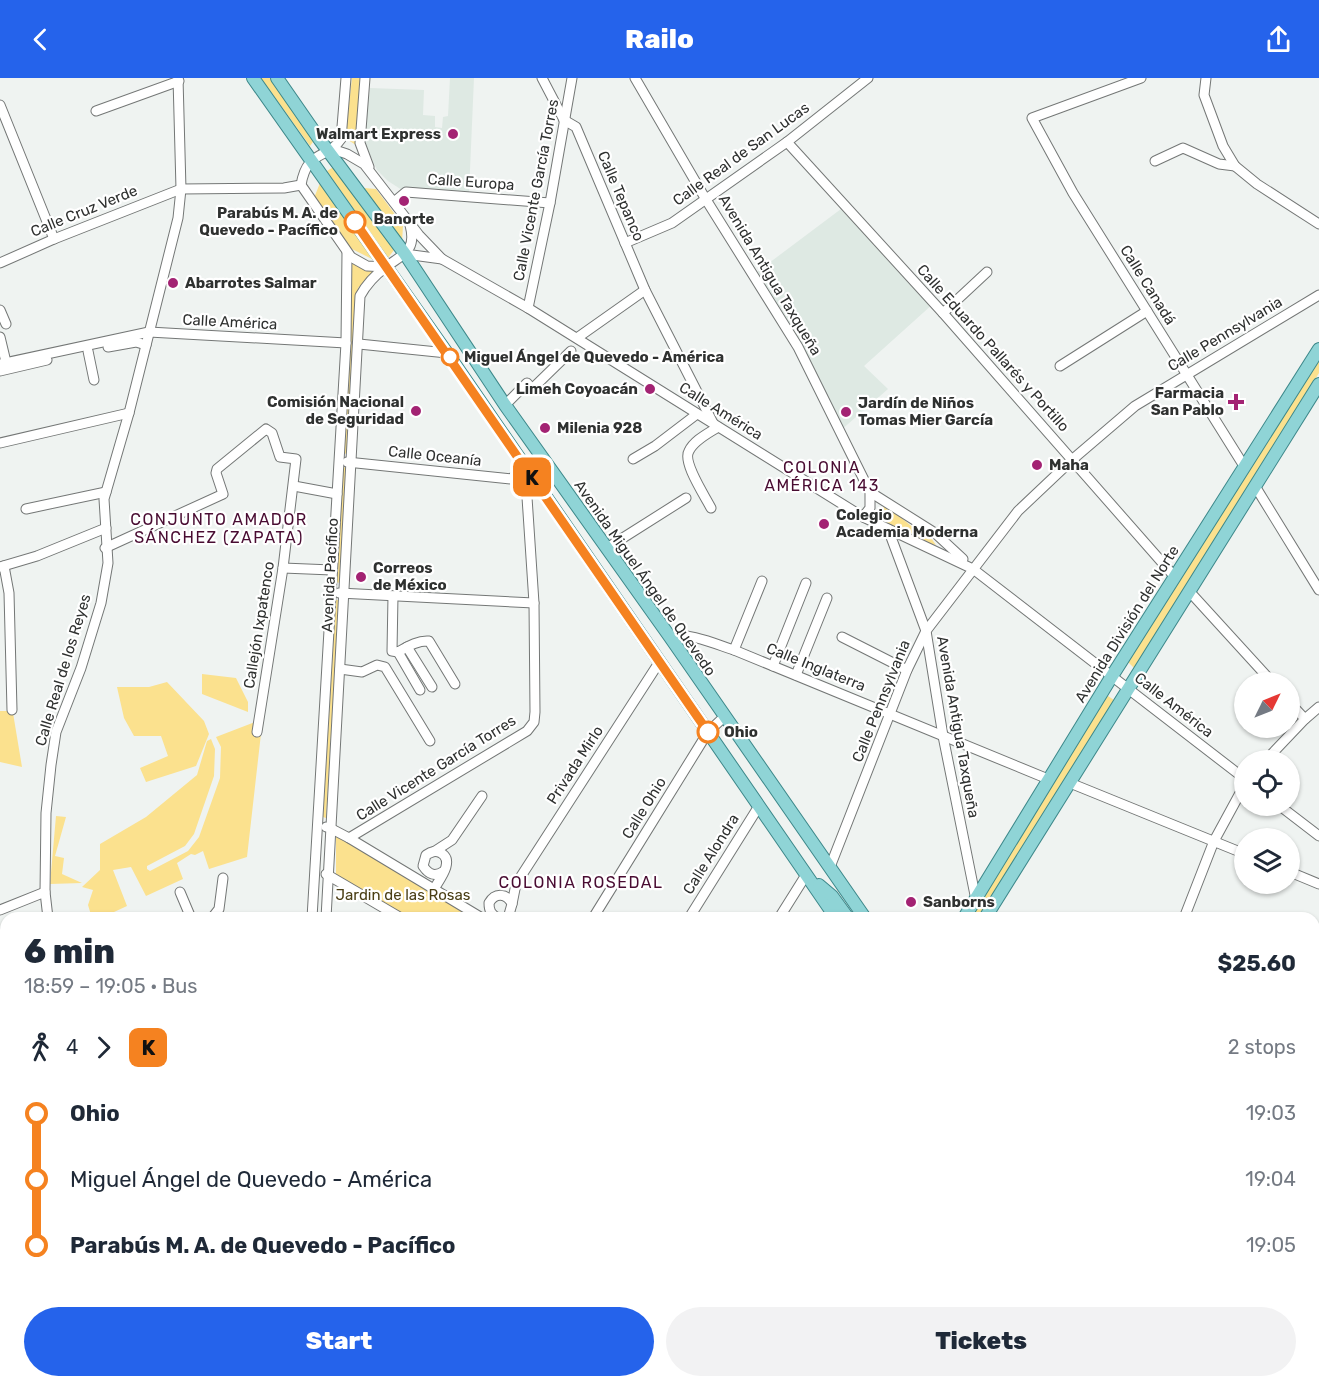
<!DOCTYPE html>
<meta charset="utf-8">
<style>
body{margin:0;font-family:Rubik,sans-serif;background:#f2f2f3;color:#1f2937;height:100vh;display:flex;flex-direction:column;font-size:22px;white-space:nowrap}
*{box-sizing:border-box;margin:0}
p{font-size:20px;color:#747a83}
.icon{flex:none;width:33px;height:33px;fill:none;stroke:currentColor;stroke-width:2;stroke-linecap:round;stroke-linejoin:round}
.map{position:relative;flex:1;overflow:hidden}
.panel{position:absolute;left:0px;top:834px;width:1320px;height:476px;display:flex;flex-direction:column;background:#fff;border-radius:18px 18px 0 0;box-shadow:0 2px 4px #0004}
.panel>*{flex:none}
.badge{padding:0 12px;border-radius:9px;font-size:21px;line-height:39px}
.needle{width:39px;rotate:47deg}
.tools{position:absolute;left:1234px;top:594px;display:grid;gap:12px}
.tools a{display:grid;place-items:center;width:66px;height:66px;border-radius:50%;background:#fff;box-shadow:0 2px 4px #0004;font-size:30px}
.map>.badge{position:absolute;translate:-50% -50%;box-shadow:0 0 0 3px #fff}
.legs{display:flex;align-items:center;gap:9px;height:66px;padding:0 24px;font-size:20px}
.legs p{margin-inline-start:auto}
.summary{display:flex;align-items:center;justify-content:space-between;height:102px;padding:0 24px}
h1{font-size:33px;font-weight:800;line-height:45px}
.primary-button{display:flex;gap:12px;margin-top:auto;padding:12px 24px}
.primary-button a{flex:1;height:69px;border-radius:36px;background:#2563eb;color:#fff;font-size:24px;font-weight:800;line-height:69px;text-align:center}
.primary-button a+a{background:#f2f2f3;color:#1f2937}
ul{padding:0 24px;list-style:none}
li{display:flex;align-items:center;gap:21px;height:66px;font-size:22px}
li i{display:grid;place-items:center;width:9px;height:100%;margin:0 8px;background:currentColor}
li i::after{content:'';width:15px;height:15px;margin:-8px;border:4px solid;border-radius:50%;background:#fff}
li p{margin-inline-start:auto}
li:first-child i{background:linear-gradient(#0000 50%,currentColor 0)}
li:last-child i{background:linear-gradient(currentColor 50%,#0000 0)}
header{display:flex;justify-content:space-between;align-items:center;height:78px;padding:0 24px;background:#2563eb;color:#fff;font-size:27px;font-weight:800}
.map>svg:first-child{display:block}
.built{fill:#dee9e3}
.green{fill:#fbe18e}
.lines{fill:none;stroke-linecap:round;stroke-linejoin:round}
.minor-casing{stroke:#747776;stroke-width:11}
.major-casing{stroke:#3d888a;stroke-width:14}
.highway-casing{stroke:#3d888a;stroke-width:16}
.minor{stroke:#fff;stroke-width:9}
.major{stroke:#8fd4d6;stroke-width:12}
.highway{stroke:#44b7ba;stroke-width:14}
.line-1-casing{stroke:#fff;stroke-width:14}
.line-1{stroke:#f58220;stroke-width:9}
.poi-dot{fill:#a32373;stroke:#fff;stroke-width:2}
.stop-1-dot{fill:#fff;stroke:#f58220;stroke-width:3}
.labels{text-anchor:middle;stroke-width:4.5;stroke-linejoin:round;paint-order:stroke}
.poi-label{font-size:15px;font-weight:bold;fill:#2f3130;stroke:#fff;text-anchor:start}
.street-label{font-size:15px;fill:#2f3130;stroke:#fff}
.stop-label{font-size:15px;font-weight:bold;fill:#2f3130;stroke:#fff;text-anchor:start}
.park-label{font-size:15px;fill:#4a3e15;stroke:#fff}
.neighbourhood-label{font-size:16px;letter-spacing:1.5px;fill:#490c32;stroke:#fff}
</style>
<header><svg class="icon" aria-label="back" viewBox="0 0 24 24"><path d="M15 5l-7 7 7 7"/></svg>Railo<svg class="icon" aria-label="share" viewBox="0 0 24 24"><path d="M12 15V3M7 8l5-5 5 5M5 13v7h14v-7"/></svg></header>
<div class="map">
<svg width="1319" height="1309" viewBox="0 0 1319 1309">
<rect width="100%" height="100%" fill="#eff3f1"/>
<g class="built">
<polygon points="450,0 474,0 469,115 402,112 388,103 377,92 364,64 370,10 424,12 423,37 435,38 435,49 442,50 443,39 448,38"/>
<polygon points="845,128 934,225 864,288 888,311 840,353 753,197"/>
<polygon points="1314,1235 1319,1241 1319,1309 1218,1309 1210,1304 1314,1304"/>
<polygon points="875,1304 1004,1304 1000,1309 871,1309"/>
</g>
<g class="green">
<polygon points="261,0 270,0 315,61 310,68"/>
<polygon points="352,0 361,0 359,69 345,60"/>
<polygon points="335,88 394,172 388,180 327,93"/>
<polygon points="320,105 374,182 348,169 314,120"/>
<polygon points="364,110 376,111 403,147 402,165"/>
<polygon points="352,185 374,194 358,210 348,375 344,376"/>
<polygon points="1319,280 1319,295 1136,592 1127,583"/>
<polygon points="343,389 347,390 340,505 336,504"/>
<path d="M887,428L910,447L931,460L936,467C926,465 918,458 909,454C899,450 889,450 880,446L876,437L881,430Z"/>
<polygon points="336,522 339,522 326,740 323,739"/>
<polygon points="202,596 236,600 248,624 248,634 202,616"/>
<polygon points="167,604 204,643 209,656 196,688 146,704 140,690 168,678 161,658 134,658 124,640 117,609 149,609"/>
<polygon points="1105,616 1114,622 979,840 969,840"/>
<polygon points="0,633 9,633 13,635 22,689 0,684"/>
<polygon points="263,638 247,779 209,791 203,773 195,777 191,776 177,785 183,801 146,818 131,789 113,792 127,828 101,840 92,840 88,827 93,812 82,809 100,792 100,766 146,739 197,697 207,663 211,661 215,671 214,698 194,756 185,768 147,788 147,791 150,793 188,773 199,759 220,700 221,669 216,659 255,644"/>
<polygon points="56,738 66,739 55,778 64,780 62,796 82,805 50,806"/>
<polygon points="336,757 478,840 405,840 336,798"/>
</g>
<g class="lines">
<g class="minor-casing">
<g id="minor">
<path d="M346,0L341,61C327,82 307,71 301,107L351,179L367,188L386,189"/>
<polyline points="365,0 360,65 369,89"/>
<polyline points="542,0 564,42"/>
<polyline points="635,0 705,120 798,269 870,414 870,430 863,439"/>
<polyline points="1141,0 1032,40 1073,115 1244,388"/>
<polyline points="1206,0 1204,17 1223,68 1235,88 1257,106 1319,146"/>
<polyline points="0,27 54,161"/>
<polyline points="96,33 179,3"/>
<polyline points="564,42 576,49 645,212 713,345"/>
<polyline points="787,64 943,235 1174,498"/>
<polyline points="327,72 335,72 347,76 364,86 419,157 442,181 528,230 863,439 973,491 1245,701"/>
<polyline points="1155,83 1183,70 1219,86 1235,88"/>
<polyline points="394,124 406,114 550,125"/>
<polyline points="625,165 672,145 787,64 868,0"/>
<polyline points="405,176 442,181"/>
<polyline points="0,185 54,161 181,111 284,110 301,107"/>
<polyline points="528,230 550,125 572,0"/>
<polyline points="0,232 6,246"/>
<polyline points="943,235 987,194"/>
<polyline points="0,259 6,284"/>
<polyline points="577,260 645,212"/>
<polyline points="359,266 447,275"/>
<polyline points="108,269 136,264 146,267"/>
<polyline points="88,273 94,302"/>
<polyline points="0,286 149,254 346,265"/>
<polyline points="1060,288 1147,233"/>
<polyline points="0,293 47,282"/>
<polyline points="505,327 527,305 532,311 571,273"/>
<polyline points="0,365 129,335"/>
<polyline points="633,381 655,368 697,336"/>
<polyline points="347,384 511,401 525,389"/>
<polyline points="294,408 337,416"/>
<polyline points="1255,408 1319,512"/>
<polyline points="870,414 935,455 963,481"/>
<path d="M711,430C705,418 682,384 689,373C694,362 709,355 718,349"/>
<polyline points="26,431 106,414"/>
<polyline points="888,451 926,553 943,658 976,822"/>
<polyline points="105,470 221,417 223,416 216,395 217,391 266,351 272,355 280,379 296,381 283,490 257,654"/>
<polyline points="607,470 686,420"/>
<polyline points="4,488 9,515 12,632"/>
<polyline points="0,489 37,478 106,450"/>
<polyline points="283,490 332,492"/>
<polyline points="1189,513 1272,604"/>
<polyline points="339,515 534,525"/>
<path d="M393,518L392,573L398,574C407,569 418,562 429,563L455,606"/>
<path d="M670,559C686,553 718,567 734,572L1048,701"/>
<polyline points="842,559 907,592"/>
<polyline points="407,569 432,609"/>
<polyline points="734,572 762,503"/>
<polyline points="398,574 420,612"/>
<polyline points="773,588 806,505"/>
<polyline points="340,591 362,594 377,587 385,589 430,663"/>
<polyline points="796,597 827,520"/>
<polyline points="1290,625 1305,641"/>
<polyline points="1266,682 1305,641 1319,629"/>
<polyline points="1070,705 1245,776"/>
<polyline points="1280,728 1319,758"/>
<polyline points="326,749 330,750 349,760 482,840"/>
<polyline points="349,760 527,653 534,644 535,634 534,525 525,389"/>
<polyline points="435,773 452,762 482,718"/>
<polyline points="830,789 907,592 926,553 1018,433 1073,381 1135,328 1319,217"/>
<polyline points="1290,794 1319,806"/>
<polyline points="326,796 401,840"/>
<path d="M434,811C439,802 455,783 441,775C435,772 431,774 426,777L423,788C429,797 435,799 444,793"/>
<polyline points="180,814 191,840"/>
<polyline points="512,826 516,806 660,583"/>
<polyline points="0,832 45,814"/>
<polyline points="48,840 45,814 46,735 51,687 56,654 81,590 101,525 108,485 104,421 129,335 178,140 181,111 178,0"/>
<polyline points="212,840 219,831 223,800"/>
<polyline points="312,840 346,265 347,175"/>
<path d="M326,840L360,218C366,207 375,197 386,189C403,176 417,173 410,147"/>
<path d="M498,840C491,836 489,833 489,825C495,814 507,815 512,826L508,840"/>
<polyline points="593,840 708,654 724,639"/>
<polyline points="689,840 759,728"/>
<polyline points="779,840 806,797"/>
<polyline points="1184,840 1214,763 1245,706"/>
<polyline points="1314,947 1319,944"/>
<polyline points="1314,985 1319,991"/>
<polyline points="4,992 6,998"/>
<polyline points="0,1067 6,1064"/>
<polyline points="73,1304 75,1309"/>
<polyline points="229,1304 231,1309"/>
<polyline points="583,1304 583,1309"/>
<polyline points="1156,1304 1160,1309"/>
<polyline points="479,1309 490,1304"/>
<polyline points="784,1309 787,1304"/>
<polyline points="870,1309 874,1304"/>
<polyline points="1000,1309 1004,1304"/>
</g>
</g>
<g class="major-casing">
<g id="major">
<polyline points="253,0 447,275 836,840"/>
<polyline points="277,0 320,62 405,176 505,327 670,559 865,840"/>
<polyline points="819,807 832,818 848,840"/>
<polyline points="964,840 1112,598 1319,271"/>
<polyline points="985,840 1319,306"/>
<polyline points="1165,1304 1169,1309"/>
<polyline points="1176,1304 1180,1309"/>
<polyline points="262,1309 272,1304"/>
<polyline points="675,1309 678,1304"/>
<polyline points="695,1309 699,1304"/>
</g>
</g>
<g class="highway-casing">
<polyline id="highway" points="1196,1304 1203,1309"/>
</g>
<use href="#minor" class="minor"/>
<use href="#major" class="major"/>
<use href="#highway" class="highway"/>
</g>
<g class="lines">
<g class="line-1-casing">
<polyline id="line-1" points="355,144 708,654"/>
</g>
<use href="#line-1" class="line-1"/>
</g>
<g class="poi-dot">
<circle cx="453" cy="56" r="6"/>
<circle cx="404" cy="123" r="6"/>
<circle cx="173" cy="205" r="6"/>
<circle cx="650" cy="311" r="6"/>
<path d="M1233 315h6v6h6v6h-6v6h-6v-6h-6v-6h6z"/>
<circle cx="416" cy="333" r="6"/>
<circle cx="846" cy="334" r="6"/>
<circle cx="545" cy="350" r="6"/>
<circle cx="1037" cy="387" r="6"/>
<circle cx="824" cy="446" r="6"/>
<circle cx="361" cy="499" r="6"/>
<circle cx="911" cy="824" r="6"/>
</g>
<g class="stop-1-dot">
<circle cx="355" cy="144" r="10"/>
<circle cx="450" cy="279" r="8"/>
<circle cx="708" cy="654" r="10"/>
</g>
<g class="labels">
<g class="poi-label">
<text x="441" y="61" text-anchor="end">Walmart Express</text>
<text x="404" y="146" text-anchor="middle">Banorte</text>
<text x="185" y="210">Abarrotes Salmar</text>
<text x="638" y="316" text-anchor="end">Limeh Coyoacán</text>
<text x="1224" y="320" text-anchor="end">Farmacia<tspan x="1224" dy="17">San Pablo</tspan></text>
<text x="404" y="329" text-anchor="end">Comisión Nacional<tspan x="404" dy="17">de Seguridad</tspan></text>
<text x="858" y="330">Jardín de Niños<tspan x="858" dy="17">Tomas Mier García</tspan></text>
<text x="557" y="355">Milenia 928</text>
<text x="1049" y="392">Maha</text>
<text x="836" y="442">Colegio<tspan x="836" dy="17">Academia Moderna</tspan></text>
<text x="373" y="495">Correos<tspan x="373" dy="17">de México</tspan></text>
<text x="923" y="829">Sanborns</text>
</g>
<g class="street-label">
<text transform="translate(741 76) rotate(-36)" y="5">Calle Real de San Lucas</text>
<text transform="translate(471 104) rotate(4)" y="5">Calle Europa</text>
<text transform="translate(536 112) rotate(-79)" y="5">Calle Vicente García Torres</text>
<text transform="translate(621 118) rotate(67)" y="5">Calle Tepanco</text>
<text transform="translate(84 133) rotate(-22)" y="5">Calle Cruz Verde</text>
<text transform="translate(770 197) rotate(59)" y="5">Avenida Antigua Taxqueña</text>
<text transform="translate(1148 207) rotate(58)" y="5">Calle Canadá</text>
<text transform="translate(230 244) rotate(3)" y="5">Calle América</text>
<text transform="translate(1225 256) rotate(-31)" y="5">Calle Pennsylvania</text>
<text transform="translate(993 270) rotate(48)" y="5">Calle Eduardo Pallarés y Portillo</text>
<text transform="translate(721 333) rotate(32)" y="5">Calle América</text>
<text transform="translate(435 378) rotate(6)" y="5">Calle Oceanía</text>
<text transform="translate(330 497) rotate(-87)" y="5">Avenida Pacífico</text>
<text transform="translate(645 500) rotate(55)" y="5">Avenida Miguel Ángel de Quevedo</text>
<text transform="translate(1127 546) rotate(-58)" y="5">Avenida División del Norte</text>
<text transform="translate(259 547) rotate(-81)" y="5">Callejón Ixpatenco</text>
<text transform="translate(816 589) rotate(22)" y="5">Calle Inglaterra</text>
<text transform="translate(63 592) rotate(-73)" y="5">Calle Real de los Reyes</text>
<text transform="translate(881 623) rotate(-68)" y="5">Calle Pennsylvania</text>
<text transform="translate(1174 627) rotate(38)" y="5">Calle América</text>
<text transform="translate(958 649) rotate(80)" y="5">Avenida Antigua Taxqueña</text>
<text transform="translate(575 687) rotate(-57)" y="5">Privada Mirlo</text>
<text transform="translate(436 690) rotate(-32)" y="5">Calle Vicente García Torres</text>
<text transform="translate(644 730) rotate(-58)" y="5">Calle Ohio</text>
<text transform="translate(711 776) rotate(-58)" y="5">Calle Alondra</text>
</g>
<g class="stop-label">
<text x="338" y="140" text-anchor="end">Parabús M. A. de<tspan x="338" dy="17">Quevedo - Pacífico</tspan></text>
<text x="464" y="284">Miguel Ángel de Quevedo - América</text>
<text x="724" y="659">Ohio</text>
</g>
<g class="park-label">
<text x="403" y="822">Jardin de las Rosas</text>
</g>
<g class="neighbourhood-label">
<text x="822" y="395">COLONIA<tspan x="822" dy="18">AMÉRICA 143</tspan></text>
<text x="219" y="447">CONJUNTO AMADOR<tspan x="219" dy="18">SÁNCHEZ (ZAPATA)</tspan></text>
<text x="581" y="810">COLONIA ROSEDAL</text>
</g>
</g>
</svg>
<div class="tools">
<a><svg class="needle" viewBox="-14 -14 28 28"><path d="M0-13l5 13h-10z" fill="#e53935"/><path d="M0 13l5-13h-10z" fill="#747a83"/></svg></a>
<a><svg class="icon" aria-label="locate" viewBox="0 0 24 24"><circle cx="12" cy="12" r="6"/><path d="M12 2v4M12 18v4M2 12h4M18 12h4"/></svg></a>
<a><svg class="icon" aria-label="layers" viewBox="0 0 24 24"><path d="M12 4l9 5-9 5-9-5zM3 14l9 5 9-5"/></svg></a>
</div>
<b class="badge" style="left:532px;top:399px;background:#f58220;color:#111">K</b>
<section class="panel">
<div class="summary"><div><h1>6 min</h1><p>18:59 – 19:05 · Bus</p></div><b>$25.60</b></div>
<div class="legs"><svg class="icon" aria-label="walk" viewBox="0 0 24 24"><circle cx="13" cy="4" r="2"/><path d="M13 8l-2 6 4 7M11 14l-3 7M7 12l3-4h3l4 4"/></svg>4<svg class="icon" aria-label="forward" viewBox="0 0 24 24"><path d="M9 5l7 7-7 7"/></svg><b class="badge" style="background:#f58220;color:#111">K</b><p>2 stops</p></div>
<ul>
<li><i style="color:#f58220"></i><b>Ohio</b><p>19:03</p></li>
<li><i style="color:#f58220"></i><span>Miguel Ángel de Quevedo - América</span><p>19:04</p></li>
<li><i style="color:#f58220"></i><b>Parabús M. A. de Quevedo - Pacífico</b><p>19:05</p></li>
</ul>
<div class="primary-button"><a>Start</a><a>Tickets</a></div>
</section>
</div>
